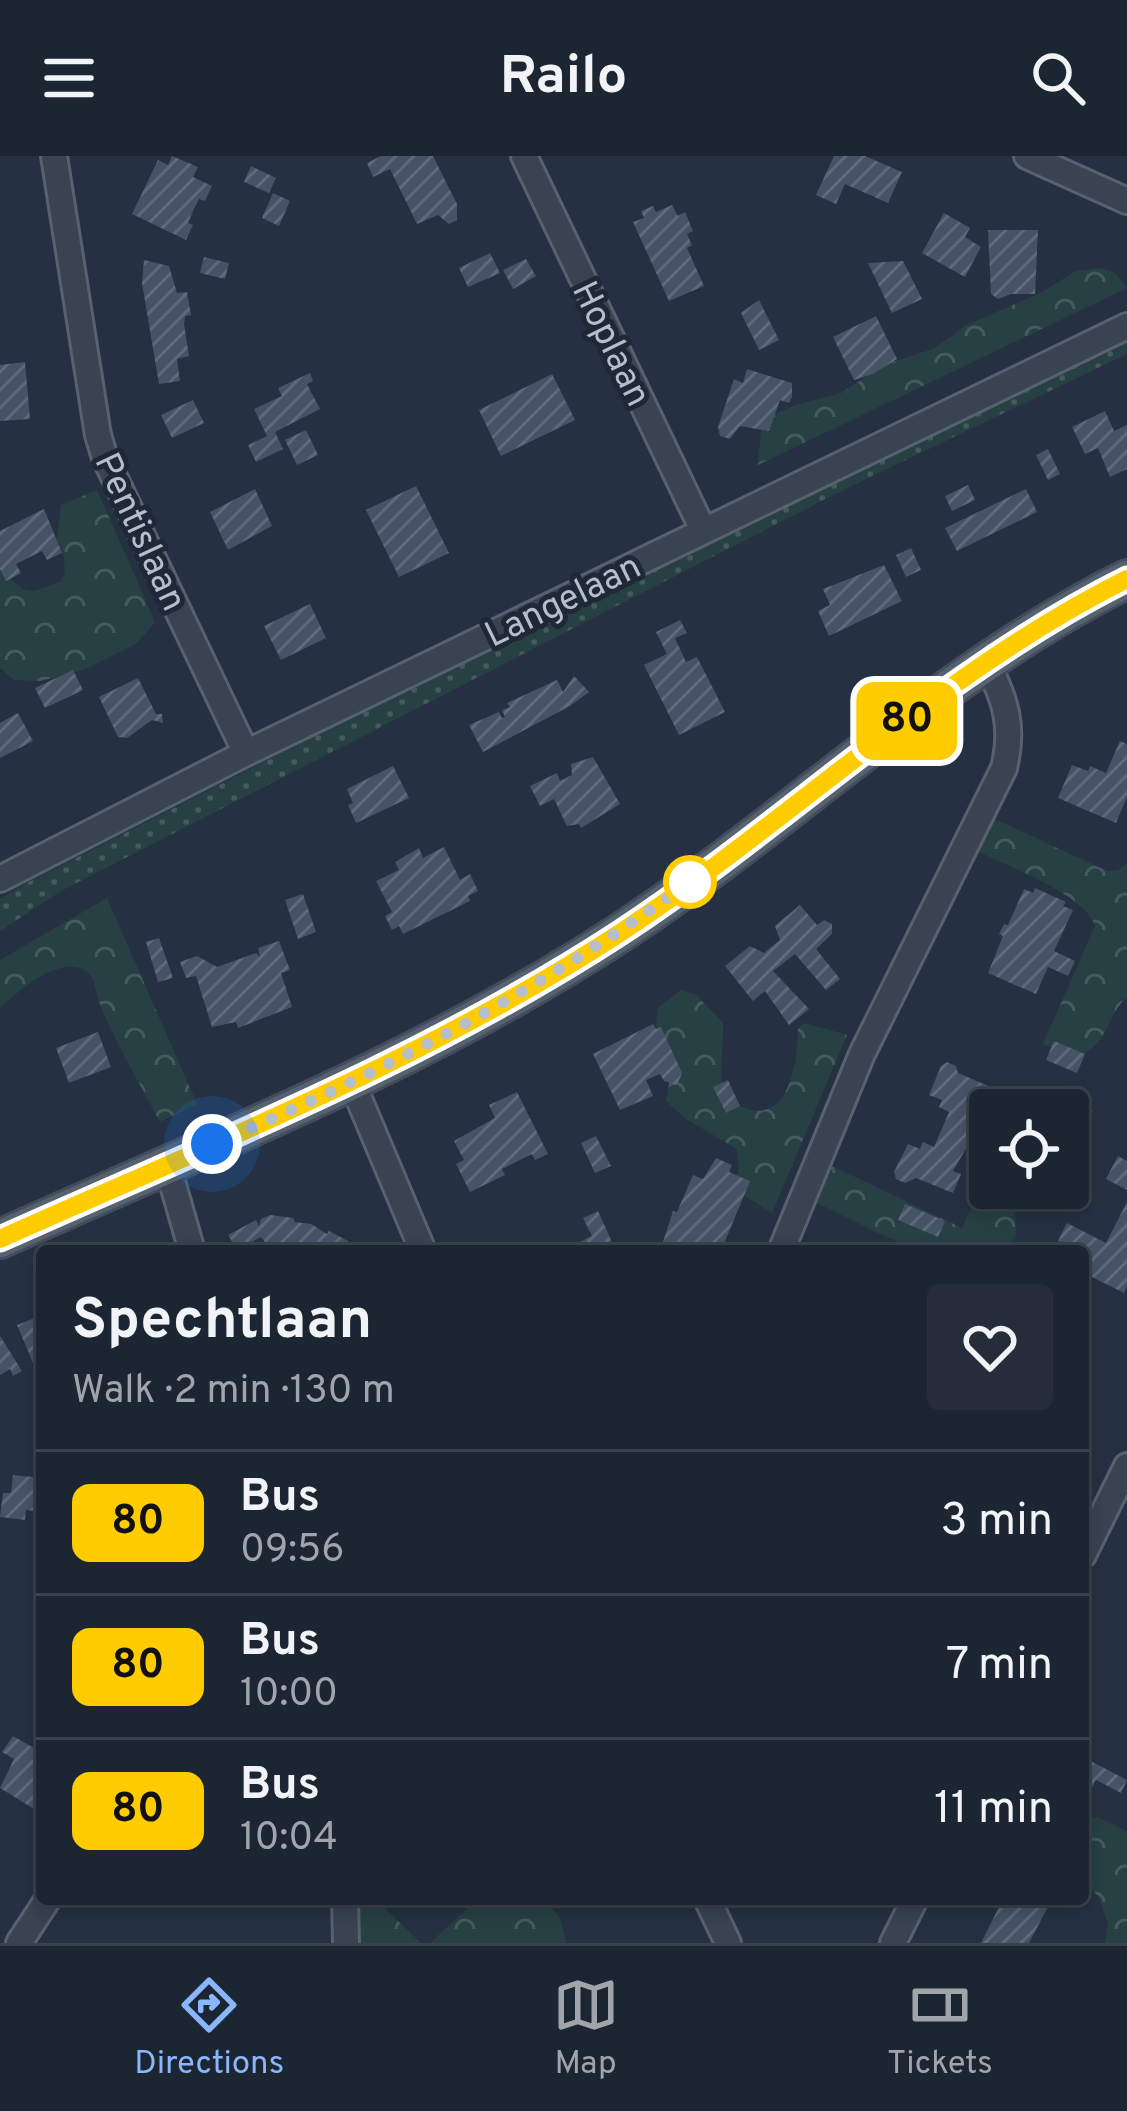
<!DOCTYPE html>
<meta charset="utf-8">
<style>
body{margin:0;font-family:Overpass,sans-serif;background:#252d3a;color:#f1f3f6;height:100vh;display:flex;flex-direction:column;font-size:45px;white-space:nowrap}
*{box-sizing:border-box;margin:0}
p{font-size:39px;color:#a0a5ac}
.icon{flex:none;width:66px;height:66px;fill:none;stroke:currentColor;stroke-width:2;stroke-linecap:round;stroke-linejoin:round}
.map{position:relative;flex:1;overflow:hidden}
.side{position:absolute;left:36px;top:1089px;width:1053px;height:660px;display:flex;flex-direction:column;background:#1c2532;border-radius:12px;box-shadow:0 6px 18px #0003,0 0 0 3px #3a424d}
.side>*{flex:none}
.badge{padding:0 24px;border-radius:18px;font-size:42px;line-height:78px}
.tools{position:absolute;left:969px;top:933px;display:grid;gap:24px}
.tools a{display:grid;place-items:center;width:120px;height:120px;border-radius:12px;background:#1c2532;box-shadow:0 6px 18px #0003,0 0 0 3px #3a424d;font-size:60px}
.you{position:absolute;width:60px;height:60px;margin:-30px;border:9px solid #fff;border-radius:50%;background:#1a73e8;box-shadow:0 0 0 18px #1a73e833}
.map>.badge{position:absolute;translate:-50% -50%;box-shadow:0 0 0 6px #fff}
.round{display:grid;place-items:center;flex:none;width:126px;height:126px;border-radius:12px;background:#252d3a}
.summary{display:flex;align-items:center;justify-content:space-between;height:204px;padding:0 36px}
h1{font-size:57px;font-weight:700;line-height:90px}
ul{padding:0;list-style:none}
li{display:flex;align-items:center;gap:36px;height:144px;padding:0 36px;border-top:3px solid #3a424d}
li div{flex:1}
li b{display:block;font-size:45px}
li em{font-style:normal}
li .badge{min-width:132px;font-weight:700;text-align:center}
header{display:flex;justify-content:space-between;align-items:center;height:156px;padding:0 36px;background:#1c2532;font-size:54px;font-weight:700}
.dock{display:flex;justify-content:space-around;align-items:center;height:168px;border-top:3px solid #3a424d;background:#1c2532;font-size:33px;color:#a0a5ac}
.dock a{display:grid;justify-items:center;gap:6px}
.dock .current{color:#8ab7fc}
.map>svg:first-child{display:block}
.grass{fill:url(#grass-dots)}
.forest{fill:url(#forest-crowns)}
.building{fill:url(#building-hatch)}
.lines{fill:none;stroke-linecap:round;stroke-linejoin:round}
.minor-casing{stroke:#57616f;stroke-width:30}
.primary-casing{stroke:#434c5b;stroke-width:42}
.minor{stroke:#394351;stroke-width:24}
.primary{stroke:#576271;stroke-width:36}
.line-casing{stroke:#fff;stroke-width:27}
.line{stroke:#fc0;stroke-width:18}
.walk{stroke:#b6becc;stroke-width:12;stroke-dasharray:0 21.6}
.stop-dot{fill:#fff;stroke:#fc0;stroke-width:6}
.labels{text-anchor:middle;stroke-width:10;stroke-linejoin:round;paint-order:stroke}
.street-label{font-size:36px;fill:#b6becc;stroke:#1e2837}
</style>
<header><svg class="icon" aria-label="menu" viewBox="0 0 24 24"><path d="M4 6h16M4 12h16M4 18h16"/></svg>Railo<svg class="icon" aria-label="search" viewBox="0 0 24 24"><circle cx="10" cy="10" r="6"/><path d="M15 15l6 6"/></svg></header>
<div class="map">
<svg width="1127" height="1787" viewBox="0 0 1127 1787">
<defs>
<pattern id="grass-dots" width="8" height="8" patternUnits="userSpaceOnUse" patternTransform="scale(3)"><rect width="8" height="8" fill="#274043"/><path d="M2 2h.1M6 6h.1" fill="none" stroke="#445a5d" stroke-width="1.8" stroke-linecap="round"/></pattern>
<pattern id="forest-crowns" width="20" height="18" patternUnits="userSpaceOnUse" patternTransform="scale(3)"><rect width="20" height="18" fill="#274043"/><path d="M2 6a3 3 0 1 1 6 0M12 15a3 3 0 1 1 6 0" fill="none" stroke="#445a5d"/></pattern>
<pattern id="building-hatch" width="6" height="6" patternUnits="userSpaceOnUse" patternTransform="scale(3)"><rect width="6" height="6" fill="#465366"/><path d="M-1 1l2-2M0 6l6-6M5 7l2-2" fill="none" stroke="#5e6a7b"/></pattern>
</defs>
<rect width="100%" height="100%" fill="#253142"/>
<polygon class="grass" points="1127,177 1127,198 841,335 61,735 0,775 0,743 23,729 603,433"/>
<g class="forest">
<polygon points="1101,112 1115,117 1127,132 758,309 762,264 793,250 841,237 886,208 933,193 967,169 1042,136 1076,115"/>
<polygon points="97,334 155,466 136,488 83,514 41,525 14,524 0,512 0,414 23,433 34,435 60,426 65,418 64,401 57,385 61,349"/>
<path d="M982,657L1107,715L1118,714L1127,708V841C1103,864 1111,887 1075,902L1043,888L1095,770C1086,738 998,706 968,691Z"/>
<path d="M107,742L197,948L160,966C140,927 115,887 99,846C95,836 96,818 83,813C54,802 19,835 0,852V804Z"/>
<path d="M681,834L696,839L723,867C724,893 718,915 724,941C783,983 797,920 798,873L805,867L847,879L772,1057L734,1033L739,1010L737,993L686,963L666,945L673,905L656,870L658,852Z"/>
<polygon points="832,1010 962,1072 990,1010 990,1032 1013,1032 1016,1078 1013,1095 916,1095 817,1047"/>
<polygon points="1097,1661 1127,1675 1127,1787 1105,1787 1108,1768 1099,1742 1083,1722 1083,1662"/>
<polygon points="353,1743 375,1743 421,1787 351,1787"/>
<polygon points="478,1743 544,1743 561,1764 566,1787 430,1787"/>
</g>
<g class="building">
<polygon points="172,0 198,11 193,21 212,30 205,45 199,43 193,55 188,67 193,69 186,84 132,58 158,4 168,9"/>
<polygon points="381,0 433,0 457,48 457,64 449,68 438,59 417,68 390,13 373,21 367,7"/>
<polygon points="834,0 865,0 902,16 888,47 845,28 836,48 816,39"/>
<polygon points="251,10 276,22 269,37 244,26"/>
<polygon points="273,37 290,45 279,70 262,62"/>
<polygon points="672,49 678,60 685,56 693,75 687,78 692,89 687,92 704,130 669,145 633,66 644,62 641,55 653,50 656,56"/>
<polygon points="944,57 970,72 965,81 981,91 965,121 922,97"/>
<polygon points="988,74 1038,74 1035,138 1011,138 998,143 991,138"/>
<polygon points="490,97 500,117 468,131 459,112"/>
<polygon points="204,101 229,107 225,123 200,117"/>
<polygon points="526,103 536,120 513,133 503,114"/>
<polygon points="144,104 169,110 177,137 187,136 191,159 185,160 184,168 189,200 177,203 180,225 159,228 142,127"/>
<polygon points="903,105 922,143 892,157 868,107"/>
<polygon points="759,144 779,184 759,194 741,157"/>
<polygon points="876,160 897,203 873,218 854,224 833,181"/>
<polygon points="25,206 30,263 0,265 0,209"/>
<polygon points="747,213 792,227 792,241 789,247 780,244 769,275 740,270 730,283 720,280 718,271 734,223 743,227"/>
<polygon points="310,217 313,225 307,228 320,253 275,276 283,293 256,306 248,289 267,280 254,253 282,240 278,232"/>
<polygon points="552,218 575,264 501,300 479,254"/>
<polygon points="193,244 204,267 172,282 161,259"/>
<polygon points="1105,255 1114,275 1127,269 1127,313 1110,321 1098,292 1085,298 1072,271"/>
<polygon points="306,274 318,299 297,309 285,284"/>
<polygon points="1048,293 1060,318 1048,324 1036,299"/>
<polygon points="968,329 975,344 952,355 945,340"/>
<polygon points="416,330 449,397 399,421 366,354"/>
<polygon points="255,333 272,370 228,394 210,356"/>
<polygon points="1026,333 1037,356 957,395 945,372"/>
<polygon points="44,353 62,397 47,404 42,395 16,408 21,417 6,425 0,413 0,375"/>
<polygon points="911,392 921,414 906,421 896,399"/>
<polygon points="884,409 902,445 829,480 818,455 830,449 823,433"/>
<polygon points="310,448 326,482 281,504 264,470"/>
<polygon points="680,464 687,477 675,482 686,506 697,501 725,556 679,579 644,509 667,498 656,476"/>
<polygon points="73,514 83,534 45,552 35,532"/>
<polygon points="574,520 589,536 570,550 483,596 469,569 499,556 502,562 505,561 502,554 510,551 507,547 557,524 563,536"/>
<polygon points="138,522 156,558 162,558 163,567 152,564 127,582 118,581 99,541"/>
<polygon points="18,557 33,585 0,602 0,567"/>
<polygon points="1120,585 1127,588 1127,641 1116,667 1058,642 1072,609 1088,615 1090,610 1106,617"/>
<polygon points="593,601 620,648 581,672 579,668 567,670 554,643 540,650 530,630 557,617 560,625 572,619 571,608"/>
<polygon points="393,610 409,642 356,667 348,649 353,647 347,633"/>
<polygon points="444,691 460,724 470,718 478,735 468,740 470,745 403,778 399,770 392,774 385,760 392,756 376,725 399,714 395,706 419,692 423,702"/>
<polygon points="1035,732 1066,746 1063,750 1073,754 1054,795 1075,805 1068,820 1048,811 1036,838 988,817 1003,780 999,778 1004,768 1008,769 1024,733 1033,737"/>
<polygon points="303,738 316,776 298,783 285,744"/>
<polygon points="800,749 817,769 824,764 832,768 832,778 816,793 840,823 826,834 795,798 773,815 809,853 789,869 765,835 753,845 725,810 750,790 764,797 771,791 780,784 775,770"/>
<polygon points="159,782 173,822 158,826 146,786"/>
<polygon points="279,785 290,814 281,817 292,851 238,872 236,866 212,871 196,820 186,822 180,806 197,800 217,811 256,797 260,801 258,792"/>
<polygon points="653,868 656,873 661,871 682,917 677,929 664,925 660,918 646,924 653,940 620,954 593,898"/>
<polygon points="98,876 111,911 69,927 56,892"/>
<polygon points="1054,885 1085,898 1077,917 1046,904"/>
<polygon points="947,906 956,910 958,917 1005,937 1006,942 990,953 982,949 976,963 979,965 975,986 971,984 953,1015 961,1018 953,1037 916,1022 905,1027 896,1023 894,1016 908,988 920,993 923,986 934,991 949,956 939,951 942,944 929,939 941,910"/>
<polygon points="728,924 740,950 726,957 713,931"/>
<polygon points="517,936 548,998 535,1004 532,998 502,1013 505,1019 470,1036 456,1008 464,1004 454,985 495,962 489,949"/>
<polygon points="1068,942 1093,955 1082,977 1068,970 1068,954 1062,954"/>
<polygon points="596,980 611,1010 595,1017 581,987"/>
<polygon points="1118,1000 1127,1005 1127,1034 1106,1023"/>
<polygon points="716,1002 732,1009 729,1016 750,1025 721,1095 660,1095 673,1055 677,1056 693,1019 703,1023"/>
<polygon points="1127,1046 1127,1130 1124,1137 1090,1120 1083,1133 1087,1099 1058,1085 1067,1067 1106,1087"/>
<polygon points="905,1048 945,1065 938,1081 898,1064"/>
<polygon points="598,1055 616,1095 571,1095 569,1091 592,1080 583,1062"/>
<polygon points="270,1059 293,1062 295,1066 311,1068 327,1078 329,1075 348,1085 354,1095 272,1095 261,1081 237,1094 228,1079 256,1064 259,1070 261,1063"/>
<polygon points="42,1159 42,1218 38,1219 17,1169"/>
<polygon points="0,1180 22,1215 13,1220 10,1213 0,1219"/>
<polygon points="13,1319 42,1322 42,1356 26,1354 25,1364 0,1361 3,1337 11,1337"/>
<polygon points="13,1580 41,1596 33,1610 42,1615 42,1646 37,1655 0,1632 14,1603 2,1596"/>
<polygon points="1083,1601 1127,1624 1121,1637 1096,1624 1089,1637 1083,1635"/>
<polygon points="1003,1743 1052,1743 1029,1787 981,1787"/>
</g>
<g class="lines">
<g class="minor-casing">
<g id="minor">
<polyline points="54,0 98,279 105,302 246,597"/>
<polyline points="524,0 703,374"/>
<polyline points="1027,0 1127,45"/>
<polyline points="0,723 246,597 1127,170"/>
<polyline points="351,924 423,1095"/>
<polyline points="167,1008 192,1095"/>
<path d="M781,1095L862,898L1004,612C1014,572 1006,544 987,508"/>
<polyline points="1083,1399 1127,1310"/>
<polyline points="345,1743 346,1787"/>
<polyline points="707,1743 728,1787"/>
<polyline points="19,1787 48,1743"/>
<polyline points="893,1787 915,1743"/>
</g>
</g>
<g class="primary-casing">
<path id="primary" d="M0,1083C209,989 427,903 620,777C792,664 942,515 1127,423"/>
</g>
<use href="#minor" class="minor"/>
<use href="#primary" class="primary"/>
</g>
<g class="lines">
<g class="line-casing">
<path id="line" d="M0,1083C210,989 427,903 620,777C792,664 942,515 1127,423"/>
</g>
<use href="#line" class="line"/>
<path class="walk" d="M212,988C385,917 551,828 701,718L690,726"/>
</g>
<circle class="stop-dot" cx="690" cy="726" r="24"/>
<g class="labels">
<g class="street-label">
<text transform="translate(613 187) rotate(64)" y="13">Hoplaan</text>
<text transform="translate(142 375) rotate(65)" y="13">Pentislaan</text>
<text transform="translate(562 443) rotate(-26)" y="13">Langelaan</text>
</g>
</g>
</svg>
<div class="tools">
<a><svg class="icon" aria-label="locate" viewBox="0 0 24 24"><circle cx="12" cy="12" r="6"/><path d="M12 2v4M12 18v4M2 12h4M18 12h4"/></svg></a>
</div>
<div class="you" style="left:212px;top:988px"></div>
<b class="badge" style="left:907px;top:565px;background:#fc0;color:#111">80</b>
<section class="side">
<div class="summary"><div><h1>Spechtlaan</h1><p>Walk · 2 min · 130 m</p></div><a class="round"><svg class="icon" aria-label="heart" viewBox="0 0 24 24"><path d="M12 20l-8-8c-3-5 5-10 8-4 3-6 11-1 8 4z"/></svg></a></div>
<ul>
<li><span class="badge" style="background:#fc0;color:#111">80</span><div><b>Bus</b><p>09:56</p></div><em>3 min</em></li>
<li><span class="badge" style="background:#fc0;color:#111">80</span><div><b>Bus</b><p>10:00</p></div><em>7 min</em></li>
<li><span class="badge" style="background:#fc0;color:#111">80</span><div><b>Bus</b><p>10:04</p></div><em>11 min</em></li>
</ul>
</section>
</div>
<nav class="dock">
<a class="current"><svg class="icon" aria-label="directions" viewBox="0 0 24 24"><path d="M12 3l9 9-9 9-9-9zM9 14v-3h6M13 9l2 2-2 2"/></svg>Directions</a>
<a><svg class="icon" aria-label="map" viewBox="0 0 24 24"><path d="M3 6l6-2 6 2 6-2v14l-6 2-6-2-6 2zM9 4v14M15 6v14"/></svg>Map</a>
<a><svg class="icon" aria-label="tickets" viewBox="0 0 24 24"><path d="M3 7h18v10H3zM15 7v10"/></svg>Tickets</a>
</nav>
